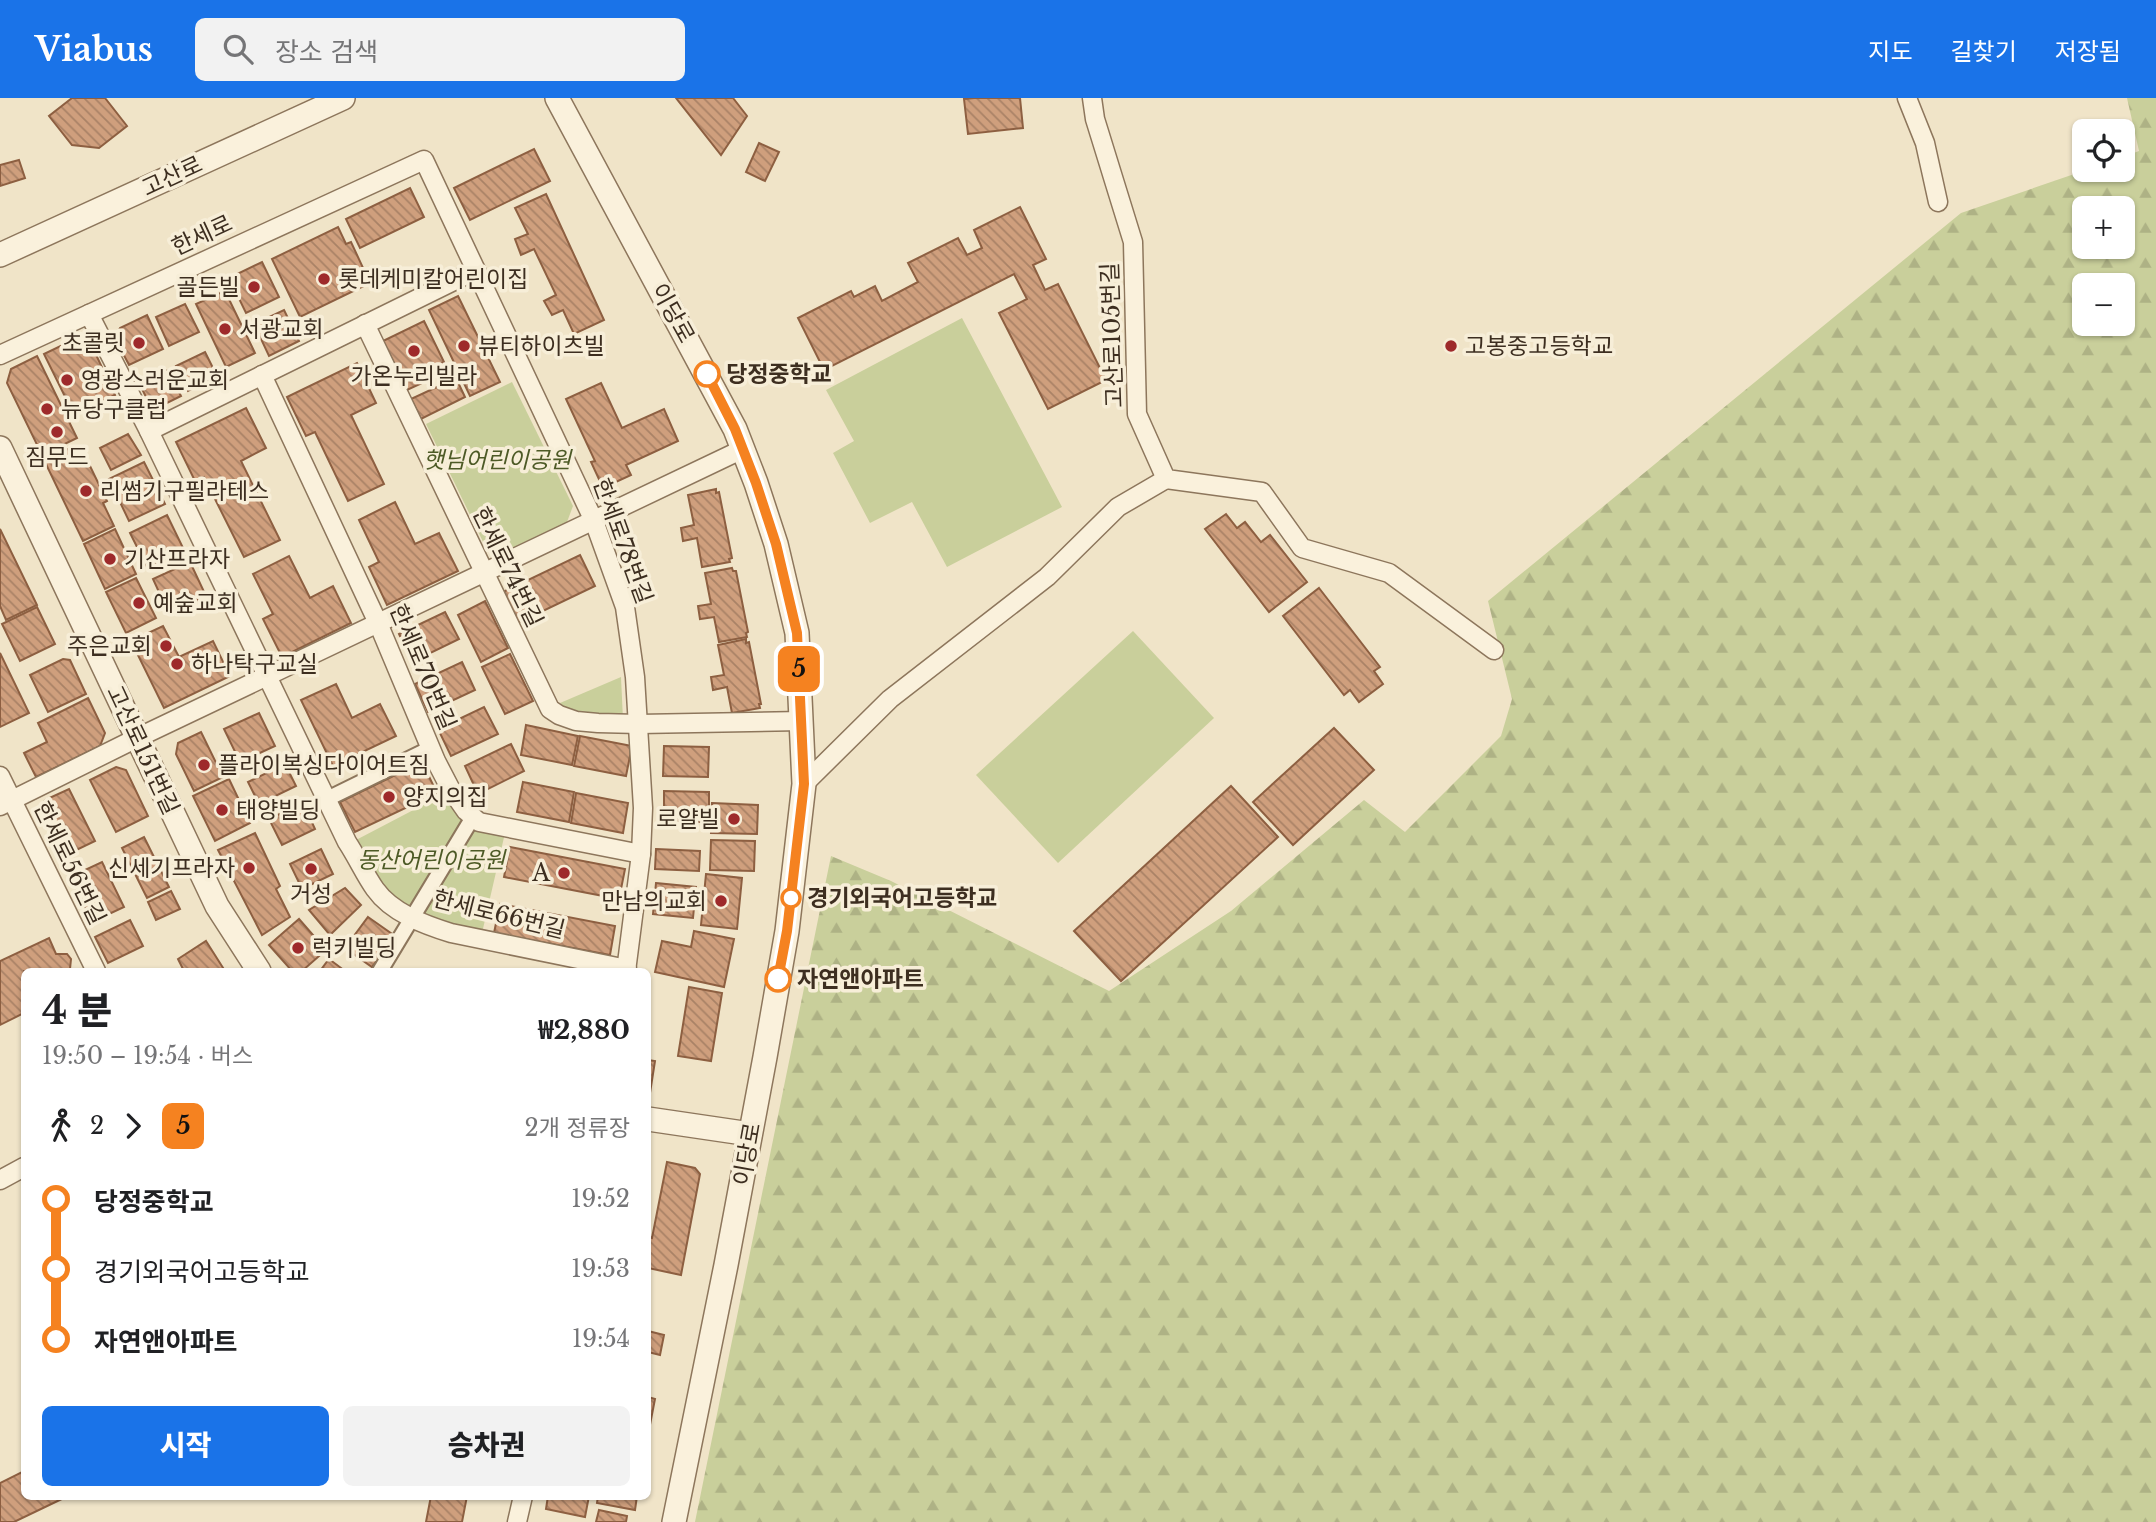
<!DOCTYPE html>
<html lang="ko">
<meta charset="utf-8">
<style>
body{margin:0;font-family:"Libre Baskerville","Noto Sans KR",serif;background:#f2f2f2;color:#202124;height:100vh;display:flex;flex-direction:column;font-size:26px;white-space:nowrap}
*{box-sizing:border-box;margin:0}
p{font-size:23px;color:#757577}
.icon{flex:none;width:38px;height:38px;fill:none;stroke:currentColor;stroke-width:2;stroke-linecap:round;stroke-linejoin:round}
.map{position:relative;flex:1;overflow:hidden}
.drawer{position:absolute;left:21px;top:870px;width:630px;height:532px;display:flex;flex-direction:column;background:#fff;border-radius:10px;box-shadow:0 2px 5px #0004}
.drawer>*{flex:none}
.badge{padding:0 14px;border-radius:10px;font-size:24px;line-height:46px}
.controls{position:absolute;left:2072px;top:21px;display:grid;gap:14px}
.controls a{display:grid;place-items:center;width:63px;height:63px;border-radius:10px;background:#fff;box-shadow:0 2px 5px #0004;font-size:35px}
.map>.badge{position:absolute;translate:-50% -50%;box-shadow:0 0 0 4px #fff}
.legs{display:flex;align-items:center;gap:10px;height:77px;padding:0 21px;font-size:23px}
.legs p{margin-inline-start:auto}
.headline{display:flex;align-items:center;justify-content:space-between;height:119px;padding:0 21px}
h1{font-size:38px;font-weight:800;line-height:52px}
.action{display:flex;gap:14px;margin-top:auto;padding:14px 21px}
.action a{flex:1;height:80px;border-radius:10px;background:#1a73e8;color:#fff;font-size:28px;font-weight:800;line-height:80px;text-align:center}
.action a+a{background:#f2f2f2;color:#202124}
ul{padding:0 21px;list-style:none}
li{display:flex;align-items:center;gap:24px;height:70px;font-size:26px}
li i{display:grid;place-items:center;width:10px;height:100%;margin:0 9px;background:currentColor}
li i::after{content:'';width:18px;height:18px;margin:-9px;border:5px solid;border-radius:50%;background:#fff}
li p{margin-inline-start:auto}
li:first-child i{background:linear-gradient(#0000 50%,currentColor 0)}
li:last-child i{background:linear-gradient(currentColor 50%,#0000 0)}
header{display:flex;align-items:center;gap:42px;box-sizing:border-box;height:98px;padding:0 35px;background:#1a73e8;color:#fff}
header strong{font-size:33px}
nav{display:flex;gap:38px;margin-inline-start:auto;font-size:24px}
.search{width:490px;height:63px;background:#f2f2f2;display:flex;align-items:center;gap:18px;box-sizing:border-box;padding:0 24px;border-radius:10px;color:#757577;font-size:26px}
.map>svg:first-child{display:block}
.forest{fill:url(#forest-firs);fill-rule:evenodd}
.park{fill:#c9cf9b}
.building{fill:url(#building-back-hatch);stroke:#8d5f41;stroke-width:2}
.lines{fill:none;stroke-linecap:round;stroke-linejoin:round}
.pedestrian-casing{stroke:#8d765c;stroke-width:18}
.minor-casing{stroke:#8d765c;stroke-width:21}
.tertiary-casing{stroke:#8d765c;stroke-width:26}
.pedestrian{stroke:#faf1dc;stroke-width:14}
.minor{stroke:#faf1dc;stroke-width:18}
.tertiary{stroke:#faf1dc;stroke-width:23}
.line-1-casing{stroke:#fff;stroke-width:16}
.line-1{stroke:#f58220;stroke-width:10}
.poi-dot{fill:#9e2a2b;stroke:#f7eed8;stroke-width:2.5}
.stop-1-dot{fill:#fff;stroke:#f58220;stroke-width:3.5}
.labels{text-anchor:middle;stroke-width:7;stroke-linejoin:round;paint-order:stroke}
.street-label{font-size:23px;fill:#3d2e20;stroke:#f7eed8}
.poi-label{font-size:23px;fill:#3d2e20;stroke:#f7eed8;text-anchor:start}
.stop-label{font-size:23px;font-weight:bold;fill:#3d2e20;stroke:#f7eed8;text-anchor:start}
.park-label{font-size:23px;font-style:italic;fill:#4d5a26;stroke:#f7eed8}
</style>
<header>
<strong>Viabus</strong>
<div class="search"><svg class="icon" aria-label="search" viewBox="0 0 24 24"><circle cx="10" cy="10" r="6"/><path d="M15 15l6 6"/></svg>장소 검색</div>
<nav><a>지도</a><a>길찾기</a><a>저장됨</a></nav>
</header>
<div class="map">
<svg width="2156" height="1424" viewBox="0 0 2156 1424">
<defs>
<pattern id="forest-firs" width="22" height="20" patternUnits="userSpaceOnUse" patternTransform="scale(1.75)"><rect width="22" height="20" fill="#c9cf9b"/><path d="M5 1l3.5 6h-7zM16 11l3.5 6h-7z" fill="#aeb285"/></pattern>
<pattern id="building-back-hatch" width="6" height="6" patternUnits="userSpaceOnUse" patternTransform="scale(1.75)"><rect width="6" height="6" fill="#cf9f7d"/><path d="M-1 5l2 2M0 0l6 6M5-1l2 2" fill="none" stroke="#a98266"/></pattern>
</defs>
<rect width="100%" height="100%" fill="#f0e4c8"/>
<path class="forest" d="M2127,0H2156V1424H695L831,758L891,783L1109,893L1231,813L1364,702L1405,734L1501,638L1512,601L1488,503L1961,115L2086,72H2123V59L2139,53ZM2084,110H2123V149H2084ZM2084,187H2123V226H2084Z"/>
<g class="park">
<polygon points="962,220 1062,409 947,469 912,404 870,425 833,355 854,343 826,292"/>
<polygon points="512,284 573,408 567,424 503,455 487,452 426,326"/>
<polygon points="1133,533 1214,620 1058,765 976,677"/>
<polygon points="621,579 623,622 569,613 560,605"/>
<path d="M444,696C463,726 472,726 505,735L482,835C451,829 397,813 379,786C370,772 364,756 356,742Z"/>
</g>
<g class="building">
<polygon points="72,0 105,0 127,28 99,50 72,47 49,18"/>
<polygon points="676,0 733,0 747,18 721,57"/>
<polygon points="974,0 1020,0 1023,30 968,36 964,1"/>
<polygon points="759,45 779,54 765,83 746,74"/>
<polygon points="534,51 550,83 470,122 454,90"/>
<polygon points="19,62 25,80 0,88 0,67"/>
<polygon points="410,90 424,119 360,150 346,121"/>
<polygon points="546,96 604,222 574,236 563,212 552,217 544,203 556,197 534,151 521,157 515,141 528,136 515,110"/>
<polygon points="1020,109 1046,161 1033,167 1045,192 1058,186 1106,282 1048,311 999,215 1027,201 1014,176 824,272 798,220 851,193 854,199 875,188 882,203 918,184 908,165 958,140 967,157 982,150 974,132"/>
<polygon points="338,129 346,146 351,144 370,185 300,219 272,161"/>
<polygon points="262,164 279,199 246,215 229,180"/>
<polygon points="225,193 255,255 226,269 196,206"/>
<polygon points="458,198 500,284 470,298 429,212"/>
<polygon points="185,206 199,234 169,248 156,219"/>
<polygon points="284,212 299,243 269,258 254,226"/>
<polygon points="147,217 163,251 129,267 115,240 120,230"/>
<polygon points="424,223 444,264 429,271 433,280 407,292 383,243"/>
<polygon points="77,240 91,246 115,297 74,317 44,256"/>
<polygon points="205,254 217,278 188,293 176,268"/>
<polygon points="37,258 77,340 42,357 7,285 11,271"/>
<polygon points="357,265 376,305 351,317 384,386 348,403 315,334 306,338 287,299"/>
<polygon points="168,272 181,298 159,309 149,305 139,285"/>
<polygon points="456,280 465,299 421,321 411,301"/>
<polygon points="601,285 622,330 664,311 678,343 626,367 631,377 603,390 591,364 595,363 566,301"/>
<polygon points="246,310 266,350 241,363 280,442 244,459 204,379 195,383 176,344"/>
<polygon points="128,336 141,357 111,372 100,350"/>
<polygon points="72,349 81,368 88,364 107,403 103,405 114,428 83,443 44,362"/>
<polygon points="144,364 165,406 129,423 109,381"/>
<polygon points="716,391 716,395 719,394 732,460 729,461 730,464 702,469 697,440 683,443 681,430 694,427 688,397"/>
<polygon points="395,404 415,446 439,435 458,473 387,507 369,469 379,464 359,422"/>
<polygon points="1226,416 1237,430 1245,424 1261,444 1270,437 1307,484 1269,514 1205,431"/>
<polygon points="167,417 184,452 147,469 130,435"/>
<polygon points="0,431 37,507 6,522 0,508"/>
<polygon points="115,431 136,476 105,491 84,446"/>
<polygon points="580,457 595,488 518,525 503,494"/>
<polygon points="289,458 310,500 333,488 351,525 282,559 263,521 273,516 253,476"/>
<polygon points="190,464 206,498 169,516 153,481"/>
<polygon points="732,470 733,473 736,473 748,534 746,535 747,539 719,544 714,519 700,521 698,508 711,506 705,475"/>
<polygon points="136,480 156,520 126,535 106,494"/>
<polygon points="1319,490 1380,569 1374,573 1383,586 1359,604 1350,592 1344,597 1283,518"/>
<polygon points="485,503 508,550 481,564 458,517"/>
<polygon points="37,509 55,546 20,563 2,526"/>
<polygon points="445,514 459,541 412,564 399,536"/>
<polygon points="163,528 179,559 213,543 230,578 164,610 131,543"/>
<polygon points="746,541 746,545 749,544 761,606 759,606 760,610 732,615 727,589 713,592 711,579 724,577 718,547"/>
<polygon points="0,555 29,615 0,629"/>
<polygon points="510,556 533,603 505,616 482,569"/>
<polygon points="63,561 70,562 86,596 48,614 30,577"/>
<polygon points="462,564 475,592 428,614 415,586"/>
<polygon points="336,586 352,620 380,606 396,638 333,668 301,602"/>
<polygon points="88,600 105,635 100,648 36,679 24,655 47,644 38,625"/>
<polygon points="484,609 498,636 451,658 438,631"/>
<polygon points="259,615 275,648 240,664 224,631"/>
<polygon points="526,627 578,638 572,667 521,657"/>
<polygon points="1334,630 1374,672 1293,747 1253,704"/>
<polygon points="201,634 223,679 194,693 176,656 178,645"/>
<polygon points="580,638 632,648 626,678 574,668"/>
<polygon points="511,646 524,673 478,696 465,668"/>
<polygon points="664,648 709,649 708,679 663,678"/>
<polygon points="422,664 437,695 355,734 340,704"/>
<polygon points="285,666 296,688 259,706 248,684"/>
<polygon points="116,669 126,672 148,718 116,734 90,682"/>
<polygon points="229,681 250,725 215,743 193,698"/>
<polygon points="523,684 574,694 569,724 517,714"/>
<polygon points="1231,688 1278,739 1121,883 1074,833"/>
<polygon points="69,691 95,743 62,759 41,716 45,702"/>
<polygon points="664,693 709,694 709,724 664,723"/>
<polygon points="576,695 628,705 623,735 571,725"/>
<polygon points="303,705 315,731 282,747 269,721"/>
<polygon points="712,705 758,707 757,736 711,735"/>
<polygon points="255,735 280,788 276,791 290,819 262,837 218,752"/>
<polygon points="144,739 169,789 147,800 122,750"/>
<polygon points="711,742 755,743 754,773 710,772"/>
<polygon points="510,749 625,771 619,801 504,779"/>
<polygon points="321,751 333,776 302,791 290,766"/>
<polygon points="656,751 700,753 699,773 655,771"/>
<polygon points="102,764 124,809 92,824 70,779"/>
<polygon points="706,776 742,780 737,831 701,827"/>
<polygon points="656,785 696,789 693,820 653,816"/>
<polygon points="345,790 361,807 330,837 309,812"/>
<polygon points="171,793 180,811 156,822 148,804"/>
<polygon points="500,806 615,828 610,857 494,835"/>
<polygon points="368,819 395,838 372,869 345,850"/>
<polygon points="299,821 326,852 302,873 292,873 269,847"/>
<polygon points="130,822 143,848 108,865 95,839"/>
<polygon points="694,833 734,841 724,889 655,874 662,843 691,849"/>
<polygon points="49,840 56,856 67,856 71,861 70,871 67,873 24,873 24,915 0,927 0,863"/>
<polygon points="206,843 225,873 184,873 178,861"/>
<polygon points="329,861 345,873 320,873"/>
<polygon points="689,889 722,895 711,963 678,958"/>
<polygon points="648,962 655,963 650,995 648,995"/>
<polygon points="667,1064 695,1070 700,1076 681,1177 648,1170 648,1139 652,1140"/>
<polygon points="648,1233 664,1237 660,1257 648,1254"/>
<polygon points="648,1299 655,1301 648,1337"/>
<polygon points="24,1373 24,1398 68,1398 14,1424 0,1424 0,1385"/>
<polygon points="431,1398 467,1398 462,1424 426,1424"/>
<polygon points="548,1398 589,1398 585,1419 546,1411"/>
<polygon points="598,1398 637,1398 635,1412 597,1405"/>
<polygon points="599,1412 627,1418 626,1424 596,1424"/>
</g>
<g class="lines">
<g class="pedestrian-casing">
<g id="pedestrian">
<polyline points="327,701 431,650"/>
<polyline points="380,873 473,719"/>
</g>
</g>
<g class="minor-casing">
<g id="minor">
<polyline points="1092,0 1095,21 1133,144 1137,316 1166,381 1262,394 1302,450 1389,475 1494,552"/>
<polyline points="1907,0 1925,45 1938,104"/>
<path d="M89,216L149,333L347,744C357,759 365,777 375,791C392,815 425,827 451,835L627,871"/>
<polyline points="365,226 550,611 559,617 576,623 598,625 639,626 802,623"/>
<polyline points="0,257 424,62 594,423 625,509 635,579 643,710 641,756 626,873"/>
<polyline points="262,277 378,525 436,663 450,690 466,713 479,724 641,756"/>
<polyline points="149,333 476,172"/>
<polyline points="0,678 96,873"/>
<polyline points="804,686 890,601 1047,479 1118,409 1166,381"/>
<polyline points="0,708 137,640 743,351"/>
<polyline points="0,1082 24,1069"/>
<polyline points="517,1424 523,1398"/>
</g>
</g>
<g class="tertiary-casing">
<g id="tertiary">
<polyline points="557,0 735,331 756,385 776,446 797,535 804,686 787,833 765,959 726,1167 674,1424"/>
<polyline points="0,157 343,0"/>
<polyline points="0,350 217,808 259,873"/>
<polyline points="648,1021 750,1036"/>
</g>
</g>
<use href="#pedestrian" class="pedestrian"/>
<use href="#minor" class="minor"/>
<use href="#tertiary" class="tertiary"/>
</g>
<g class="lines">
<g class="line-1-casing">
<polyline id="line-1" points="707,276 735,331 756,385 776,446 797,535 804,686 787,833 778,881"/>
</g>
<use href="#line-1" class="line-1"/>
</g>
<g class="poi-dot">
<circle cx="324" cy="181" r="7"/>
<circle cx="254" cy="189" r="7"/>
<circle cx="225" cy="231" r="7"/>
<circle cx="139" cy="245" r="7"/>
<circle cx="464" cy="248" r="7"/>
<circle cx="1451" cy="248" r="7"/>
<circle cx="414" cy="253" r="7"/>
<circle cx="67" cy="282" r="7"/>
<circle cx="47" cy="311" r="7"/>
<circle cx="57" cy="334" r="7"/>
<circle cx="86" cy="393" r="7"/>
<circle cx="110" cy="461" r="7"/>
<circle cx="139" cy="505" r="7"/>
<circle cx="166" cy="548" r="7"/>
<circle cx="177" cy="566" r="7"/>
<circle cx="204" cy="667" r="7"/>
<circle cx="389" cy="699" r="7"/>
<circle cx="222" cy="712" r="7"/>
<circle cx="734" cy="721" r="7"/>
<circle cx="249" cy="770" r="7"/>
<circle cx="311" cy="771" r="7"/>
<circle cx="564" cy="775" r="7"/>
<circle cx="721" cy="803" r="7"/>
<circle cx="298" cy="850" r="7"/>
</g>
<g class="stop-1-dot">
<circle cx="707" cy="276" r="12"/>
<circle cx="791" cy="800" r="9"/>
<circle cx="778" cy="881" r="12"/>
</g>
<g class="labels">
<g class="street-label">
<text transform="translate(172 78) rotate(-25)" y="8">고산로</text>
<text transform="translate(202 137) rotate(-25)" y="8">한세로</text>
<text transform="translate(673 215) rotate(61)" y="8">이당로</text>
<text transform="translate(1112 237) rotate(-92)" y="8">고산로105번길</text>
<text transform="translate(623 443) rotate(70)" y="8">한세로78번길</text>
<text transform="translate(508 469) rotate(64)" y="8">한세로74번길</text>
<text transform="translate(423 569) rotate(67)" y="8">한세로70번길</text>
<text transform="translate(143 652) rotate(65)" y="8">고산로151번길</text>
<text transform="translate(70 765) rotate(64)" y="8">한세로56번길</text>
<text transform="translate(499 816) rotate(14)" y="8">한세로66번길</text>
<text transform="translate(747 1056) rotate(-80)" y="8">이당로</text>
</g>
<g class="poi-label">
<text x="338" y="189">롯데케미칼어린이집</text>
<text x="240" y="197" text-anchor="end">골든빌</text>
<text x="239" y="239">서광교회</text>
<text x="125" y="253" text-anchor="end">초콜릿</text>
<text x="478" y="256">뷰티하이츠빌</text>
<text x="1465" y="256">고봉중고등학교</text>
<text x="414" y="286" text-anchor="middle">가온누리빌라</text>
<text x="81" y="290">영광스러운교회</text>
<text x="61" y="319">뉴당구클럽</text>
<text x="57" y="367" text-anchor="middle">짐무드</text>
<text x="100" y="401">리썸기구필라테스</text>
<text x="124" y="469">기산프라자</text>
<text x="153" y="513">예숲교회</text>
<text x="152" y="556" text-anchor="end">주은교회</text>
<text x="191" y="574">하나탁구교실</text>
<text x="218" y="675">플라이복싱다이어트짐</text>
<text x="403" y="707">양지의집</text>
<text x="236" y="720">태양빌딩</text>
<text x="720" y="729" text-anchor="end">로얄빌</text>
<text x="235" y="778" text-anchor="end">신세기프라자</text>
<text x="550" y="783" text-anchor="end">A</text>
<text x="311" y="804" text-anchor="middle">거성</text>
<text x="707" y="811" text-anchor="end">만남의교회</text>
<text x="312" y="858">럭키빌딩</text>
</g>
<g class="stop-label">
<text x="726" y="284">당정중학교</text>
<text x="807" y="808">경기외국어고등학교</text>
<text x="797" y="889">자연앤아파트</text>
</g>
<g class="park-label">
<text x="497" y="370">햇님어린이공원</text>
<text x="431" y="770">동산어린이공원</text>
</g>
</g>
</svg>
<div class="controls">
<a><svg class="icon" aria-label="locate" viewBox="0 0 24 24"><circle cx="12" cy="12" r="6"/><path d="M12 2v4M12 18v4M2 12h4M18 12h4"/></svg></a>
<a>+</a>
<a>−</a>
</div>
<b class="badge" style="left:799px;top:571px;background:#f58220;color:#111">5</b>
<section class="drawer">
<div class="headline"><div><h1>4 분</h1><p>19:50 – 19:54 · 버스</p></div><b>₩2,880</b></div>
<div class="legs"><svg class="icon" aria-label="walk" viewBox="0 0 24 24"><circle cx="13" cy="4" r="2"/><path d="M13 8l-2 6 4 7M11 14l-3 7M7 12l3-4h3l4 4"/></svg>2<svg class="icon" aria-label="forward" viewBox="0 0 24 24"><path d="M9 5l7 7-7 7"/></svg><b class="badge" style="background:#f58220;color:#111">5</b><p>2개 정류장</p></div>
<ul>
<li><i style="color:#f58220"></i><b>당정중학교</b><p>19:52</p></li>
<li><i style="color:#f58220"></i><span>경기외국어고등학교</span><p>19:53</p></li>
<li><i style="color:#f58220"></i><b>자연앤아파트</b><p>19:54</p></li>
</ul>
<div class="action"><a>시작</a><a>승차권</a></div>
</section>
</div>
